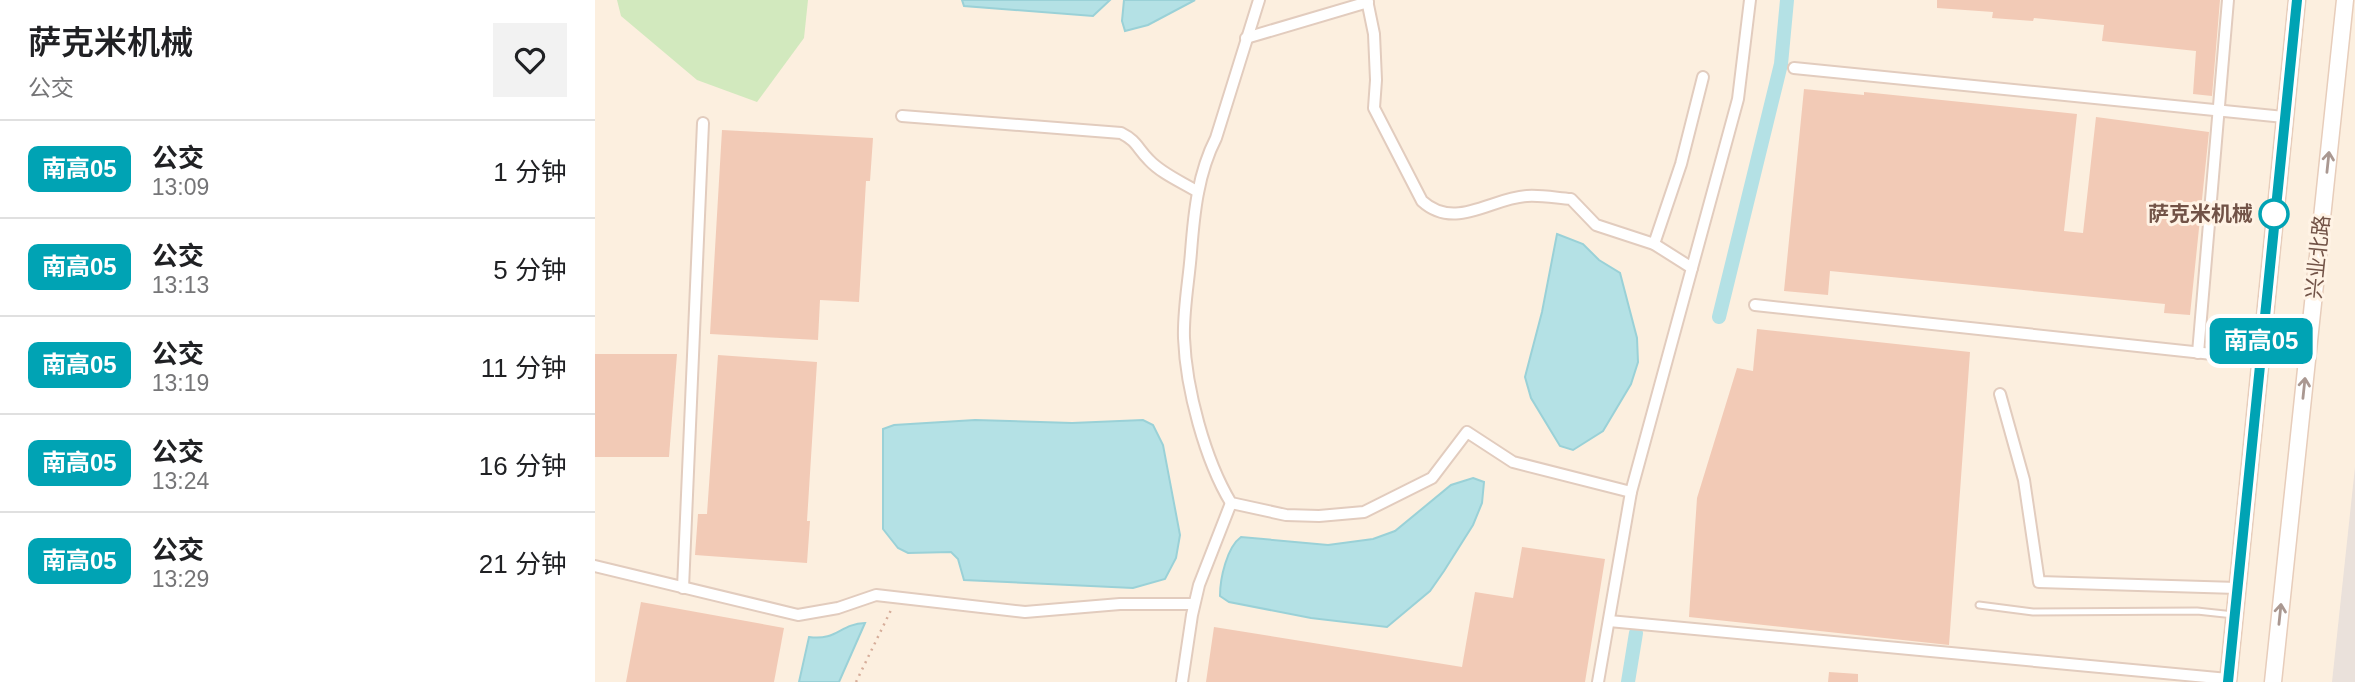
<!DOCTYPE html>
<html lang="zh">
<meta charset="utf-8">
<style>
body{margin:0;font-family:Arial,"Noto Sans SC",sans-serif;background:#f2f2f2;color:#202124;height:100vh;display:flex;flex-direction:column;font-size:26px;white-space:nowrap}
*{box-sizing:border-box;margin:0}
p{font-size:23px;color:#757577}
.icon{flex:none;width:38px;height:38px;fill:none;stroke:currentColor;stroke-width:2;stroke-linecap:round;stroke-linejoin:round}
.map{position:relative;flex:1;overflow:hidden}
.drawer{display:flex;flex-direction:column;background:#fff;width:595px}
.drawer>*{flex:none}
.badge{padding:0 14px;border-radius:10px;font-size:24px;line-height:46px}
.map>.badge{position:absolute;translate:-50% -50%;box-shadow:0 0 0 4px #fff}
.round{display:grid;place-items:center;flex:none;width:74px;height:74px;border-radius:0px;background:#f2f2f2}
.head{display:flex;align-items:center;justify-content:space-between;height:119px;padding:0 28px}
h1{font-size:33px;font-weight:600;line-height:52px}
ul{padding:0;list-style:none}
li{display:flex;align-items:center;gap:21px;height:98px;padding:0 28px;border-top:2px solid #e0e0e0}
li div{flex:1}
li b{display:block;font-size:26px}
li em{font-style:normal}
li .badge{min-width:77px;font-weight:700;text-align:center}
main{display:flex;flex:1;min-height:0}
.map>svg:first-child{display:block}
.industrial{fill:#eae1db}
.green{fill:#d2e9be}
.water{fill:#b4e1e5;stroke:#9ad1d7;stroke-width:2}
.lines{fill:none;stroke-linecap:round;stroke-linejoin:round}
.canal{stroke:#b4e1e5;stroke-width:14}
.building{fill:#f2cab6}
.lane-casing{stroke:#e2ccbe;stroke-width:9}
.street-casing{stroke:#e2ccbe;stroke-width:14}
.secondary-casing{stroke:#e7cdbb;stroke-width:19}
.path{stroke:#d6ad9a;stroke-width:2.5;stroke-dasharray:2 5;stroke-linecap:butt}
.lane{stroke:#fff;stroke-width:5}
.street{stroke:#fff;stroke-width:10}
.secondary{stroke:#fff;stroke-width:16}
.oneway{stroke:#aa9891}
.line-casing{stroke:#fff;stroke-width:16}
.line{stroke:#00a3b4;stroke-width:10}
.stop-dot{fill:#fff;stroke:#00a3b4;stroke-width:3.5}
.labels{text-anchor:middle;stroke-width:6;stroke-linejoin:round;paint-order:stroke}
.stop-label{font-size:21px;font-weight:bold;fill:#725347;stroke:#fff3e5;text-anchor:end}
.street-label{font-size:21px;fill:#725347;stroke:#fff3e5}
</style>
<main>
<section class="drawer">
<div class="head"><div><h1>萨克米机械</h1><p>公交</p></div><a class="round"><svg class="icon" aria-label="heart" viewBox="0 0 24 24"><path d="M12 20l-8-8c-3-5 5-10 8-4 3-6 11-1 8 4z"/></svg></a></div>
<ul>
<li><span class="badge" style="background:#00a3b4;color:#fff">南高05</span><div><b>公交</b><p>13:09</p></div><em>1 分钟</em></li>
<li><span class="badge" style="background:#00a3b4;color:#fff">南高05</span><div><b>公交</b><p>13:13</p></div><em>5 分钟</em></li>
<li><span class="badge" style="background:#00a3b4;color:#fff">南高05</span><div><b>公交</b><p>13:19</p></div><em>11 分钟</em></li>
<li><span class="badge" style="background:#00a3b4;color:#fff">南高05</span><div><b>公交</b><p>13:24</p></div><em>16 分钟</em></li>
<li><span class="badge" style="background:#00a3b4;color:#fff">南高05</span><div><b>公交</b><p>13:29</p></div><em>21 分钟</em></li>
</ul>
</section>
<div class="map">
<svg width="1760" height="682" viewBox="0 0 1760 682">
<rect width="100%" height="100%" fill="#fcefdf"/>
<polygon class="industrial" points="1760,467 1760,682 1737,682"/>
<polygon class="green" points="22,0 213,0 209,38 162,102 102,80 26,16"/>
<g class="water">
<polygon points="367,0 515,0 498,16 369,6"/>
<polygon points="529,0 600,0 553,25 530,31 527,21"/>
<polygon points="962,234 988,244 1004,260 1025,273 1042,338 1043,362 1036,384 1008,431 978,450 965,446 936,398 930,377 947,312"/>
<polygon points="380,420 477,423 548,420 558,425 568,445 585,535 581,558 570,579 538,588 369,580 363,559 356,552 313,553 303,548 288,529 288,429 299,425"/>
<path d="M878,478L889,482L887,503L878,525L849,571L835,591L792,627L716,618L634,602L625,596C625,578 632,547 646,537L733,545L778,539L800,531L856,485Z"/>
<path d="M270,623L244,682H204L214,637C242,641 245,624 270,623Z"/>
</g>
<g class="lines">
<g class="canal">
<polyline points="1124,317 1186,64 1192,0"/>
<polyline points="1033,682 1041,633"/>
</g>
</g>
<g class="building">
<polygon points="1342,0 1625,0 1617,96 1598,94 1601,51 1507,41 1509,25 1439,18 1438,21 1397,18 1398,12 1342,8"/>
<polygon points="1209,89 1269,95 1269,92 1482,114 1469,231 1488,233 1501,117 1614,132 1595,315 1569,313 1570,304 1235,271 1233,295 1189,291"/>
<polygon points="127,130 278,138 275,181 271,181 264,302 225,300 223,340 115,334"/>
<polygon points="1162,329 1375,352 1354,645 1094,617 1102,498 1142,368 1158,371"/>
<polygon points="0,354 82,354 74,457 0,457"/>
<polygon points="123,355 222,362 212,521 215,521 212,563 100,555 103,514 112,514"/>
<polygon points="927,547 1010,559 990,682 611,682 619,627 867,667 880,592 918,598"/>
<polygon points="46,602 189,628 179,682 31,682"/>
<polygon points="1234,672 1263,674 1263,682 1233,682"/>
</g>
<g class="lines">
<g class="lane-casing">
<polyline id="lane" points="1384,605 1438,612 1602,611 1639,615"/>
</g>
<g class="street-casing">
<g id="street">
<path d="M664,0L621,138C603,173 599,213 596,252C594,280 588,310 589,338C591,389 610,460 636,503L691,515L724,516L769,512L837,478L872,432L918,462L1036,492"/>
<path d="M772,0L779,34L781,80L779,108L827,201C860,231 896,198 932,196C946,195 962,198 976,199L1001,225L1059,244L1097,268"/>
<polyline points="651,38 773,2"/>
<polyline points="1199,68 1689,117"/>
<path d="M307,116L526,133C542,141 542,148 554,160C567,174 587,182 603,192"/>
<polyline points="1059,244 1086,164 1108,77"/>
<polyline points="1160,305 1664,359"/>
<polyline points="1603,353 1633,0"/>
<polyline points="1405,394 1429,480 1444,582 1642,588"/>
<polyline points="0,566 203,615 243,608 281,595 430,612 525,604 599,604"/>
<polyline points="88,588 108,123"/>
<polyline points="1014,621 1633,679"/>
<polyline points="587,682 597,615 604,585 636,503"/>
<polyline points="1003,682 1036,492 1143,99 1155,0"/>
</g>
</g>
<g class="secondary-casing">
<g id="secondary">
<polyline points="1633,682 1702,0"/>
<polyline points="1678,682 1750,0"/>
</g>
</g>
<polyline class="path" points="261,682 296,610"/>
<use href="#lane" class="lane"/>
<use href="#street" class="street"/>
<use href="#secondary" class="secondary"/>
</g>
<defs><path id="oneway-shaft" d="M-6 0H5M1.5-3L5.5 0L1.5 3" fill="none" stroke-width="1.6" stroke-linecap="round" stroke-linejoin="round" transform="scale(1.75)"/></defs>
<g class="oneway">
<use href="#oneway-shaft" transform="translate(1733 162) rotate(-84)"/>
<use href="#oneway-shaft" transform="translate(1709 388) rotate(-84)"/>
<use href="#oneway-shaft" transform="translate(1685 614) rotate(-84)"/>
</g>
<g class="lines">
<g class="line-casing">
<polyline id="line" points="1633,682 1702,0"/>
</g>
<use href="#line" class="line"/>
</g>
<circle class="stop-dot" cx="1679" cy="214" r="14"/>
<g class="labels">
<g class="stop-label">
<text x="1658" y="221">萨克米机械</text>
</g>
<g class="street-label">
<text transform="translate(1723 257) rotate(-84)" y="7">兴业北路</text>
</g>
</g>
</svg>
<b class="badge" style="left:1666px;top:341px;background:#00a3b4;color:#fff">南高05</b>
</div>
</main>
